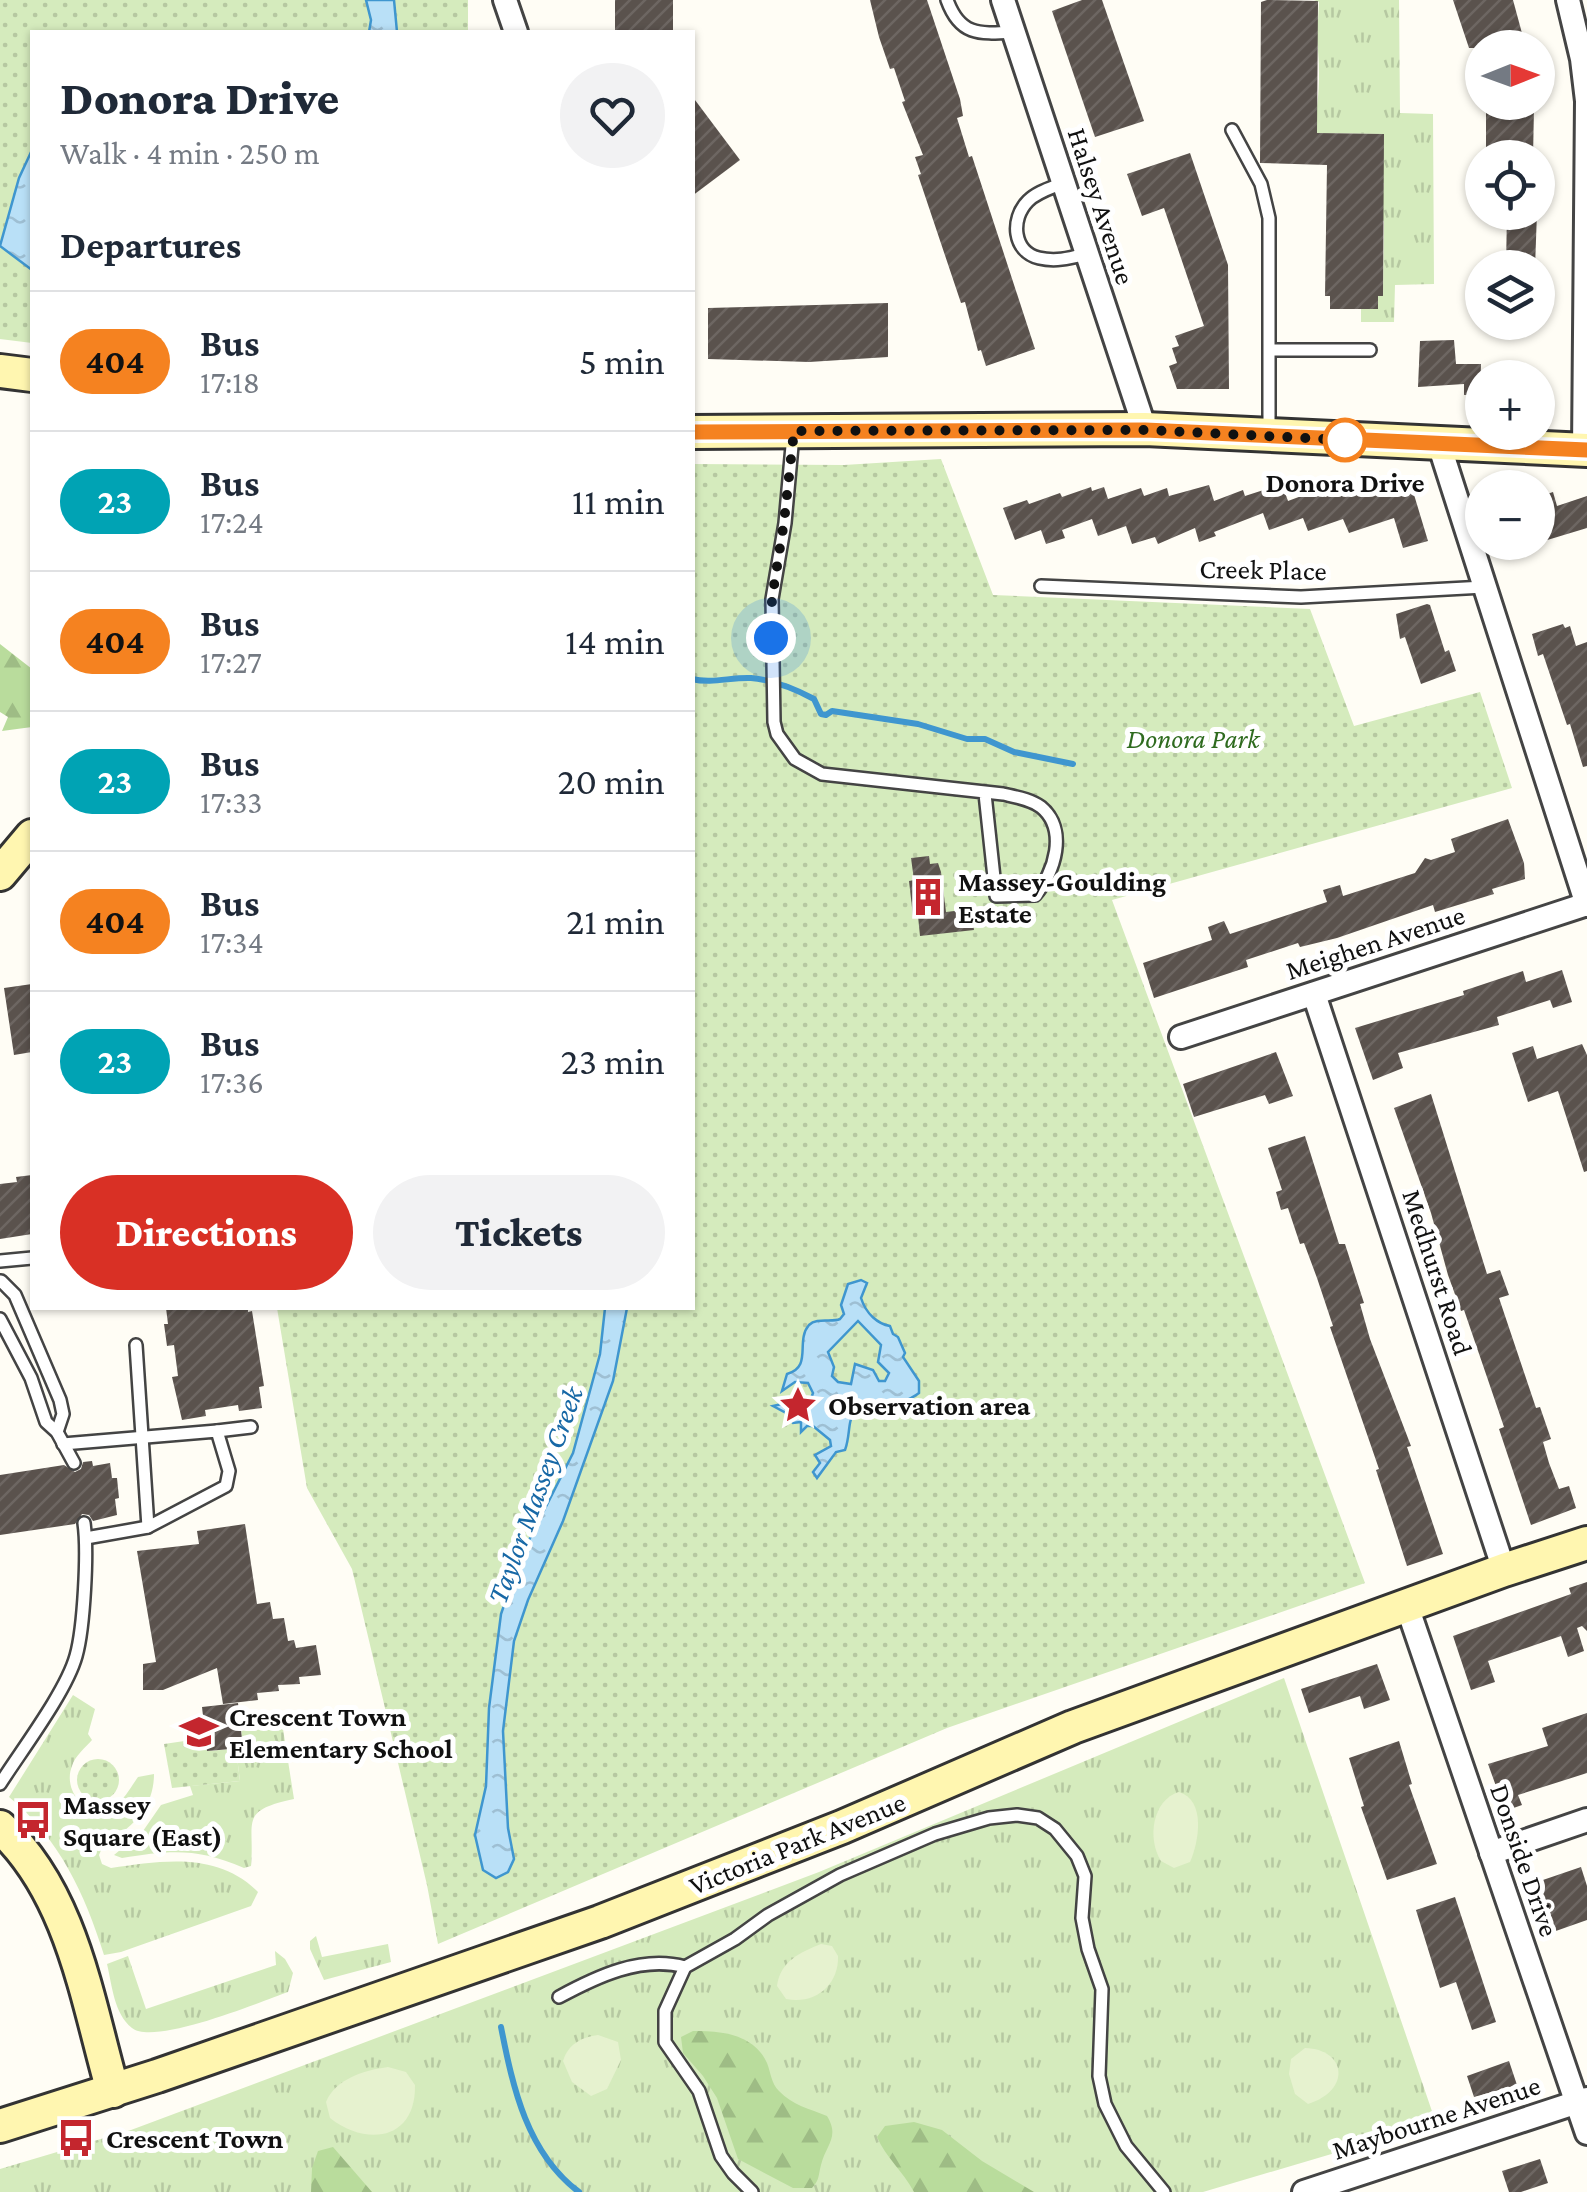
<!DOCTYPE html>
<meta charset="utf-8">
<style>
body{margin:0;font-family:"Crimson Pro",serif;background:#f2f2f3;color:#1f2937;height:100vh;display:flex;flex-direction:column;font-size:38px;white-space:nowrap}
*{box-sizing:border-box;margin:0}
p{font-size:32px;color:#747a83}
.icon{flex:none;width:55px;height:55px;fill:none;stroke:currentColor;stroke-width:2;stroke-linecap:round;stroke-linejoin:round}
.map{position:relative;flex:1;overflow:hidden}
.details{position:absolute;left:30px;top:30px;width:665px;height:1280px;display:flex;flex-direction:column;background:#fff;border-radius:0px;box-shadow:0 2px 8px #0004}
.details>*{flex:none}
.badge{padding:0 20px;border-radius:32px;font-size:35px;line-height:65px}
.needle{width:65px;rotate:89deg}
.buttons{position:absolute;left:1465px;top:30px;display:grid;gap:20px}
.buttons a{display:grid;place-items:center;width:90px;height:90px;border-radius:50%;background:#fff;box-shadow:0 2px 8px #0004;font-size:50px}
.you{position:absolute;width:50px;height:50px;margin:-25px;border:8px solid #fff;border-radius:50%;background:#1a73e8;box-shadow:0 0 0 15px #1a73e833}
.map>.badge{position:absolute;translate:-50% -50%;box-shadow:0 0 0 5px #fff}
h2{padding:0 30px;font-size:38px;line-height:90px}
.round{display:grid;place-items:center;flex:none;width:105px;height:105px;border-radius:52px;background:#f2f2f3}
.summary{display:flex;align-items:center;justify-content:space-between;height:170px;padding:0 30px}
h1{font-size:48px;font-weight:800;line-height:75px}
.primary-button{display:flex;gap:20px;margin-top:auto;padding:20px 30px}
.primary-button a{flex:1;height:115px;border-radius:60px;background:#d93025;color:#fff;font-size:40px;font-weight:800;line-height:115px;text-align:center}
.primary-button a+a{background:#f2f2f3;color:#1f2937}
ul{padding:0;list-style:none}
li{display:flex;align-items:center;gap:30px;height:140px;padding:0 30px;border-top:2px solid #e0e1e3}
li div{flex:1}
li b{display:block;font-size:38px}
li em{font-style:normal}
li .badge{min-width:110px;font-weight:700;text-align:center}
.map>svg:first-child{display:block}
.grass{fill:url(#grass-tufts)}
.forest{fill:url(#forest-firs)}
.park{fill:url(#park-dots)}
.pitch{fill:#e6f2cf}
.water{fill:url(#water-ripples);stroke:#3f96cf;stroke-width:2.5;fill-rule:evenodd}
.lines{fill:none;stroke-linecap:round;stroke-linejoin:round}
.stream{stroke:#3f96cf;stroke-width:6}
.building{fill:url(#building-hatch)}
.lane-casing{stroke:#444;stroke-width:16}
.street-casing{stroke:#444;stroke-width:28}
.secondary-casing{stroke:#333;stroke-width:38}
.lane{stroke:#fff;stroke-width:11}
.street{stroke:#fff;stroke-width:22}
.secondary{stroke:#fff6b0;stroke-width:32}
.line-casing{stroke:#fff;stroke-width:22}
.line{stroke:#f58220;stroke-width:15}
.walk{stroke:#111;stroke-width:10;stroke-dasharray:0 18}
.stop-dot{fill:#fff;stroke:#f58220;stroke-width:5}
.labels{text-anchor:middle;stroke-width:10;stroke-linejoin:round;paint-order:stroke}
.street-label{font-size:28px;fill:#111;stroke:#fff}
.stop-label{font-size:28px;font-weight:bold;fill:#111;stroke:#fff}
.park-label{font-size:28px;font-style:italic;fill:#2f6b1f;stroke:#fff}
.poi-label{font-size:28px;font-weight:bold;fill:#111;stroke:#fff;text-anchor:start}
.water-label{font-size:30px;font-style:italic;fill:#1768a6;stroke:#fff}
</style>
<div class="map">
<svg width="1587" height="2192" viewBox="0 0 1587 2192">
<defs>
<pattern id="grass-tufts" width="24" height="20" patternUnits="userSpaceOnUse" patternTransform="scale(2.5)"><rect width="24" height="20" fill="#d5ebbd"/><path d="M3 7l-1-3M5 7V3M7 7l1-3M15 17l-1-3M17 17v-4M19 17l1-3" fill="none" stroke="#b6c8a1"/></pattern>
<pattern id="forest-firs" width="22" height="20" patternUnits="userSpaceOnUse" patternTransform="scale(2.5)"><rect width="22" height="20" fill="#b9dc9c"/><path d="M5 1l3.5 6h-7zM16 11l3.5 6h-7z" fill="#9ebc85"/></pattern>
<pattern id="park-dots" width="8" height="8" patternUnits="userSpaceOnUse" patternTransform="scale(2.5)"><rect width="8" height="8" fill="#d5ebbd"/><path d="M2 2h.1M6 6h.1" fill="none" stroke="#b6c8a1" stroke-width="1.8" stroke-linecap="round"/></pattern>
<pattern id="water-ripples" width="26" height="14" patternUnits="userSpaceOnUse" patternTransform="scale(2.5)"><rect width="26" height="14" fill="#b9e0f7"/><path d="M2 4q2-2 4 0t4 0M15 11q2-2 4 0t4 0" fill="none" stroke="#9ebfd3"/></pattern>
<pattern id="building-hatch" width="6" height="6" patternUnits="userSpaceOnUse" patternTransform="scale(2.5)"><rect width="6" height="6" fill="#5a524d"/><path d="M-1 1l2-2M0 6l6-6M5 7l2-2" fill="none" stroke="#6d6662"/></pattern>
</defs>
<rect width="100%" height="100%" fill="#fffdf5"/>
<g class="grass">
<path d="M1314,0H1399L1400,113L1433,114L1434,284L1395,285L1394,322H1361V309H1378V296H1383L1384,221L1379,220L1384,183L1380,182L1384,134L1312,133C1321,99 1321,56 1314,21L1318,20L1319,2Z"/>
<polygon points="1284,1678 1436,2123 1203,2192 0,2192 0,2169 131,2130 819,1872"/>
<path d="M73,1695L95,1709L88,1734L92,1740C85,1748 75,1756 72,1766C61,1794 93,1825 118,1803C126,1797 132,1785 138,1777L154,1774C154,1802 139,1821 116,1837C108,1843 103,1845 99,1855L102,1864L111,1868C162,1861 217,1851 258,1892L251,1906L121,1952L104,1955C85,1894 59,1838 9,1797Z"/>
<path d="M264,1723L283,1729L294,1799C238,1811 255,1821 251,1866L244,1868C198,1848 171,1850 122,1858L114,1855L143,1831L161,1805L193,1795L190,1786L240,1781L236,1749L243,1747L241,1726Z"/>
<polygon points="316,1936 322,1957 388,1944 391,1962 324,1980 310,1949 310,1941"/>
<path d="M275,1951L285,1959L293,1973L288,1992C260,2002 154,2046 132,2028C114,2014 112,1985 107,1964L128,1956L146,2009L276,1965Z"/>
</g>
<g class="forest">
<polygon points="0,644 32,669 32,727 2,731 8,717 0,712"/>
<path d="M693,2031C721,2030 755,2035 767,2063C771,2073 771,2083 779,2091C792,2105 810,2109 827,2116C840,2137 826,2145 821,2165C818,2176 820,2179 812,2188H793L738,2159L717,2098L703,2076L683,2053L681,2037Z"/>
<path d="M914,2122L942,2130L982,2161L1034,2192H914C903,2171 886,2158 877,2137L885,2126Z"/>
<polygon points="333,2147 372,2192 311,2192 312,2168 318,2151"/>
</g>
<g class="park">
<polygon points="0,0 468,0 468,32 32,32 32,343 0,339"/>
<polygon points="941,459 993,595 1310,609 1354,726 1480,692 1512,788 1112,900 1365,1583 947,1728 438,1944 427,1885 352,1569 307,1488 277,1308 692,1308 693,464 844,465"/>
<polygon points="205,1738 207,1751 236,1749 240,1781 172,1788 164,1744"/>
<circle cx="98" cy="1780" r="21"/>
</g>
<g class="pitch">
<path d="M1179,1792C1206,1800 1199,1842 1190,1862L1174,1868L1161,1861C1147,1839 1152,1800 1179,1792Z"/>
<path d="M821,1944L832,1946L838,1956C839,1985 815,2005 786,1999L777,1986C780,1961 801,1952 821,1944Z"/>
<path d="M598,2035L618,2042L621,2060L607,2089L591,2096L572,2082L563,2061C568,2044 582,2037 598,2035Z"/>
<path d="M1305,2048C1346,2049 1352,2090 1308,2104L1295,2094L1289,2074L1291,2059Z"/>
<path d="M388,2067L406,2072L415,2085C416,2140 367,2147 330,2118L326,2102C335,2079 365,2070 388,2067Z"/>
</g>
<g class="water">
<polygon points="366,0 394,0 397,32 369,32 371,20"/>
<polygon points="32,150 32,270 0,246 19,178"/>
<path d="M861,1280L867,1283L861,1298C866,1314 878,1324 890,1326L893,1334L898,1337L905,1353L903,1357L919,1381V1393C906,1403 896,1402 883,1412C840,1403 854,1426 845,1450L836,1452L817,1478L813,1472L820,1463L815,1455L831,1446L830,1440L813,1426H807L801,1432V1422L793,1423L786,1413L773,1406L790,1402L798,1409L809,1404L813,1393L808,1383L795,1382L782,1391L787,1374C813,1367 795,1341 809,1325C817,1317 831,1323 840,1319L844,1314L841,1305L848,1284ZM858,1321L881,1345L878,1362L889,1373L885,1381H879L873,1370L855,1364L851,1384L838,1382L832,1376L834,1367L828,1352Z"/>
<polygon points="605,1308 627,1308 613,1381 563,1521 528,1600 514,1641 503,1731 508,1828 514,1859 508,1872 496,1878 483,1870 475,1835 486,1786 489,1708 501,1614 521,1556 573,1453 600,1354"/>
</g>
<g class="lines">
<g class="stream">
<path d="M692,679C712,684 731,677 751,678C773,680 795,689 814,699L821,714L826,715L832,711L918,724L967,739H985L1014,752L1073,764"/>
<path d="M501,2027C513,2088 527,2153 579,2192"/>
</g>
</g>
<g class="building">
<rect x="615" y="0" width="58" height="32"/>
<polygon points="870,0 927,0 960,99 963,116 957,118 969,157 972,156 1035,349 986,366 981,350 978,351 965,302 961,303 918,175 921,174 915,157 923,155 902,102 905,101 894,68 890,69 879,37"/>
<polygon points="1082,0 1102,0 1144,121 1095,137 1052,11"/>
<polygon points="1267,0 1318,1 1317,133 1384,134 1383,296 1378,296 1378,309 1330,309 1330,296 1325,296 1327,165 1260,163 1261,2"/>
<polygon points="1453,0 1513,0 1526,48 1469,48"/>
<polygon points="692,96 740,160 692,196"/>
<polygon points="1486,106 1534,107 1533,158 1486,158"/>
<polygon points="1190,153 1228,265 1229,389 1177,389 1169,366 1177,363 1172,348 1179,346 1175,336 1204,326 1164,208 1142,216 1127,174"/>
<polygon points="1507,212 1537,212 1535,268 1506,268"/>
<polygon points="888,303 888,357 809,362 708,359 708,308"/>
<polygon points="1454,340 1456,364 1481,364 1480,395 1464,395 1464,384 1418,387 1420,341"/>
<polygon points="1282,484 1288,501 1320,489 1325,497 1353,488 1355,493 1362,491 1364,497 1402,485 1403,491 1412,488 1428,541 1403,548 1394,518 1349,533 1343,519 1308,531 1303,518 1269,530 1263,513 1214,532 1216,536 1199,542 1195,528 1158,544 1155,537 1132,544 1126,526 1098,536 1092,519 1062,530 1065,538 1046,544 1041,530 1015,540 1003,508 1027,500 1029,504 1060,493 1062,497 1091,487 1092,491 1104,487 1108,499 1141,488 1144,496 1167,488 1169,496 1209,485 1214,501 1243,490 1245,496"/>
<polygon points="1553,492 1557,506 1587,496 1587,528 1544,541 1538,521 1538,497"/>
<polygon points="1427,604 1430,605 1445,652 1449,650 1456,671 1421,684 1405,637 1400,639 1396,614"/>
<polygon points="1563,624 1565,628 1570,626 1576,646 1587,642 1587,766 1583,767 1570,724 1567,725 1543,654 1538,656 1532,634"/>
<polygon points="1508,819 1524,863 1525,879 1492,889 1494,894 1435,912 1433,905 1337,938 1300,947 1298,943 1246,960 1248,967 1154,998 1143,963 1212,940 1208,927 1224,921 1230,934 1327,902 1323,890 1340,885 1343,896 1415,873 1425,858 1431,860 1455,852 1451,839"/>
<polygon points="929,856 930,864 938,863 941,872 946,912 971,909 974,930 920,936 918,916 913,916 909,881 914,880 911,858"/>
<polygon points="1562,970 1572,1002 1553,1008 1550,1000 1497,1017 1499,1025 1398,1053 1403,1068 1373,1080 1355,1028 1464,995 1463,991 1523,971 1526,982"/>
<polygon points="32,984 32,1052 14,1055 4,988"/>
<polygon points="1582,1044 1587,1055 1587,1171 1584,1172 1558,1091 1528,1102 1512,1053 1533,1046 1537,1059"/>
<polygon points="1276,1052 1293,1096 1269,1104 1265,1095 1194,1117 1183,1084"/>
<polygon points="1431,1094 1487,1274 1500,1270 1509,1295 1499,1298 1536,1408 1540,1407 1551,1439 1543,1442 1549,1463 1559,1489 1569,1486 1576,1508 1531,1525 1499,1429 1504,1427 1488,1380 1464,1310 1461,1311 1448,1275 1431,1213 1394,1108"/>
<polygon points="1305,1136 1339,1244 1345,1244 1364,1303 1360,1304 1370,1339 1411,1446 1407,1447 1443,1554 1407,1566 1376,1470 1379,1469 1330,1327 1333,1326 1317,1278 1304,1243 1300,1244 1288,1208 1281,1210 1276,1192 1282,1190 1268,1148"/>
<polygon points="32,1175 32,1234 0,1239 0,1184 17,1182 16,1177"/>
<polygon points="166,1308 248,1308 248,1312 252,1311 264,1386 259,1387 262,1408 239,1411 238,1405 205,1410 206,1416 182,1420 172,1377 178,1376 174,1345 167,1346 164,1324 168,1324"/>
<polygon points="92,1461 93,1466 110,1463 112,1478 117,1478 119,1498 115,1499 117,1515 93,1521 89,1515 82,1514 75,1524 0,1535 0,1475 64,1465 75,1472 81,1469 83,1462"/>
<polygon points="245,1524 257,1604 270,1602 273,1619 284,1618 288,1641 294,1640 296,1648 316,1645 321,1675 299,1677 300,1684 278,1685 279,1691 257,1693 258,1700 223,1704 217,1668 163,1690 143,1690 143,1664 156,1662 137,1551 199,1544 197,1531"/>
<polygon points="1587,1582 1587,1631 1582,1626 1577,1628 1584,1651 1568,1657 1561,1636 1523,1649 1488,1661 1495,1682 1471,1690 1453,1636 1571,1594 1569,1588"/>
<polygon points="1377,1664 1390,1700 1364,1709 1360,1696 1309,1713 1301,1689"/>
<polygon points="238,1703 243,1748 207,1751 202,1707"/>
<polygon points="1587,1713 1587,1773 1518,1795 1522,1805 1505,1811 1488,1764 1548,1746 1542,1728"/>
<polygon points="1399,1741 1412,1784 1409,1785 1437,1864 1387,1880 1361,1807 1364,1806 1349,1758"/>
<polygon points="1581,1867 1587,1886 1587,1920 1553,1932 1537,1882"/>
<polygon points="1455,1897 1496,2022 1472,2030 1456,1982 1440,1988 1416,1910"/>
<polygon points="1509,2061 1517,2085 1474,2097 1467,2076"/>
<polygon points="1540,2159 1548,2183 1521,2192 1509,2192 1502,2171"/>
</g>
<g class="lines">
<g class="lane-casing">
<g id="lane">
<path d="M947,0C960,36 979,34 1014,32"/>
<polyline points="1232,130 1261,184 1269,218 1269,433"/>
<path d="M1063,183C1051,188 1037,192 1028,201C1010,219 1013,252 1039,258C1056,262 1070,258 1086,254"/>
<polyline points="1270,350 1370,350"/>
<path d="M793,435L785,523L772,599L774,722L777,734L795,759L822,774L1003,794C1016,797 1030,799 1041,807C1068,829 1055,873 1035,895L996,896L985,794"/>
<polyline points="1041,586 1301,597 1484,587"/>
<polyline points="0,1261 32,1258"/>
<polyline points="1,1281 15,1295 60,1400 63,1414 57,1432"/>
<polyline points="0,1319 31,1378 46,1422 57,1432 74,1463"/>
<polyline points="136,1345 148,1527"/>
<polyline points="217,1431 251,1427"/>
<polyline points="63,1444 217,1431 229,1471 226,1486 148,1527 86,1538"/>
<path d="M0,1784C21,1751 66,1692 76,1656C84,1628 88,1551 84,1523"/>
<path d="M559,1997C596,1977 641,1955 685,1967"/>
<polyline points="752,2192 733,2173 721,2156 699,2091 665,2042 665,2011 685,1967 735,1939 768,1915 840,1875 935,1834 989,1818 1017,1815 1038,1818 1055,1829 1077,1856 1085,1876 1082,1918 1088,1949 1102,1989 1099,2076 1105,2104 1126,2146 1164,2192"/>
</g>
</g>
<g class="street-casing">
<g id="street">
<polyline points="505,0 516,32"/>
<polyline points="1003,0 1145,429"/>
<polyline points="1568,0 1582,59 1587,101 1584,450"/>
<polyline points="1439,444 1587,905"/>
<polyline points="1314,994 1504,1570"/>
<polyline points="1181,1037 1587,904"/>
<polyline points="1407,1606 1587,2133"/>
<polyline points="1491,1853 1587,1820"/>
<polyline points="1304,2192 1587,2099"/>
</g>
</g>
<g class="secondary-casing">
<g id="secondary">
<polyline points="0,371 32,375"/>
<polyline points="692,432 1145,429 1587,450"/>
<polyline points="0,874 32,836"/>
<path d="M0,1827C72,1893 87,2000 113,2091"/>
<polyline points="0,2126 157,2076 600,1922 842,1827 1073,1727 1504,1570 1587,1543"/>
</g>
</g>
<use href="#lane" class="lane"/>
<use href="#street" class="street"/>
<use href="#secondary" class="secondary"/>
</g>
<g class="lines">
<g class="line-casing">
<polyline id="line" points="692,432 1145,430 1587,450"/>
</g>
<use href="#line" class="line"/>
<polyline class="walk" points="771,638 772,598 784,522 794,431 1145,430 1345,440"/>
</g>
<defs>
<g id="building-bare" transform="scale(3)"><path d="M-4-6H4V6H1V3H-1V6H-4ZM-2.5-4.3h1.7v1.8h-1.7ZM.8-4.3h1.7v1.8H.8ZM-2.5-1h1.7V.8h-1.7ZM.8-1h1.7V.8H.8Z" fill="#c4262e" stroke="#fff" stroke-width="2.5" paint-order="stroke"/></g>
<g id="sight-bare" transform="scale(3)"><path d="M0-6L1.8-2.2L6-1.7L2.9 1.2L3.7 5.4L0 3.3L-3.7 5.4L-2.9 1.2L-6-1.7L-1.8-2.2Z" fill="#c4262e" stroke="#fff" stroke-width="2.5" paint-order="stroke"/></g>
<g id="school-bare" transform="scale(3)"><path d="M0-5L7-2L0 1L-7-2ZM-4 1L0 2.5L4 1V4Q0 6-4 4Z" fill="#c4262e" stroke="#fff" stroke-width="2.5" paint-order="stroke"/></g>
<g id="bus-bare" transform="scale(3)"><path d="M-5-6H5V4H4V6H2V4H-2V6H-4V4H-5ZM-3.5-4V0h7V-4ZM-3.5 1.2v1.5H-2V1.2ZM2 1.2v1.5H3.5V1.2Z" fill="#c4262e" stroke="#fff" stroke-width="2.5" paint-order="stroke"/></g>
</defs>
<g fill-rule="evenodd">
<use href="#building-bare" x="928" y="897"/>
<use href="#sight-bare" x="798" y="1405"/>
<use href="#school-bare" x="199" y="1732"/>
<use href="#bus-bare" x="33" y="1820"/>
<use href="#bus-bare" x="76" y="2138"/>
</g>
<circle class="stop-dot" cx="1345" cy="440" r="20"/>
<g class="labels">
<g class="street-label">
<text transform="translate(1102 206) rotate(72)" y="10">Halsey Avenue</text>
<text transform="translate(1263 569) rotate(1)" y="10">Creek Place</text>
<text transform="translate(1375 942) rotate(-18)" y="10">Meighen Avenue</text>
<text transform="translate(1438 1272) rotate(72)" y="10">Medhurst Road</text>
<text transform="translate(797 1843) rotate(-22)" y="10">Victoria Park Avenue</text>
<text transform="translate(1525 1860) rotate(71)" y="10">Donside Drive</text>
<text transform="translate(1436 2117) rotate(-18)" y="10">Maybourne Avenue</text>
</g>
<g class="stop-label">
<text x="1345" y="492">Donora Drive</text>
</g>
<g class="park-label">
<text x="1193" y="748">Donora Park</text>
</g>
<g class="poi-label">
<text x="958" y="891">Massey-Goulding<tspan x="958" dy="32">Estate</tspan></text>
<text x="828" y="1415">Observation area</text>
<text x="229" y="1726">Crescent Town<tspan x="229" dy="32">Elementary School</tspan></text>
<text x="63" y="1814">Massey<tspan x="63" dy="32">Square (East)</tspan></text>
<text x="106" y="2148">Crescent Town</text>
</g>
<g class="water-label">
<text transform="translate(535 1495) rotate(-70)" y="10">Taylor Massey Creek</text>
</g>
</g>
</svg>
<div class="buttons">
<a><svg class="needle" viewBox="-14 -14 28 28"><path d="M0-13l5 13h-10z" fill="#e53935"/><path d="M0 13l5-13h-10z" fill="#747a83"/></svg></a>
<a><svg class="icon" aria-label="locate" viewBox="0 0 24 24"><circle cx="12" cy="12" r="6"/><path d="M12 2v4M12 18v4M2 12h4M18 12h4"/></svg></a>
<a><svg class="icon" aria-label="layers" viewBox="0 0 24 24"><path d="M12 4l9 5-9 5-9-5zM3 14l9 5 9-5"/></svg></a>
<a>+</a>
<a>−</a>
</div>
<div class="you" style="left:771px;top:638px"></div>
<section class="details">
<div class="summary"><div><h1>Donora Drive</h1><p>Walk · 4 min · 250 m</p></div><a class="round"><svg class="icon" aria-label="heart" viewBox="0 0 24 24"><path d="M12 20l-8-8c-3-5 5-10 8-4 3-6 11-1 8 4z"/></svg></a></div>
<h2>Departures</h2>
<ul>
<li><span class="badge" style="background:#f58220;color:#111">404</span><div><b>Bus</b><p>17:18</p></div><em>5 min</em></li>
<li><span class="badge" style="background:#00a3b4;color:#fff">23</span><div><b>Bus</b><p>17:24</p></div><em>11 min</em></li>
<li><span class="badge" style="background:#f58220;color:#111">404</span><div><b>Bus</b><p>17:27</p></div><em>14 min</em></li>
<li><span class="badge" style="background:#00a3b4;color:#fff">23</span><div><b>Bus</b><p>17:33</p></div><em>20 min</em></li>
<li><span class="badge" style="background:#f58220;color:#111">404</span><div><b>Bus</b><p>17:34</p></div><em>21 min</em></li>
<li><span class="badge" style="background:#00a3b4;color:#fff">23</span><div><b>Bus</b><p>17:36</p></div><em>23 min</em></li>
</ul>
<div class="primary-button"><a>Directions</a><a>Tickets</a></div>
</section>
</div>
